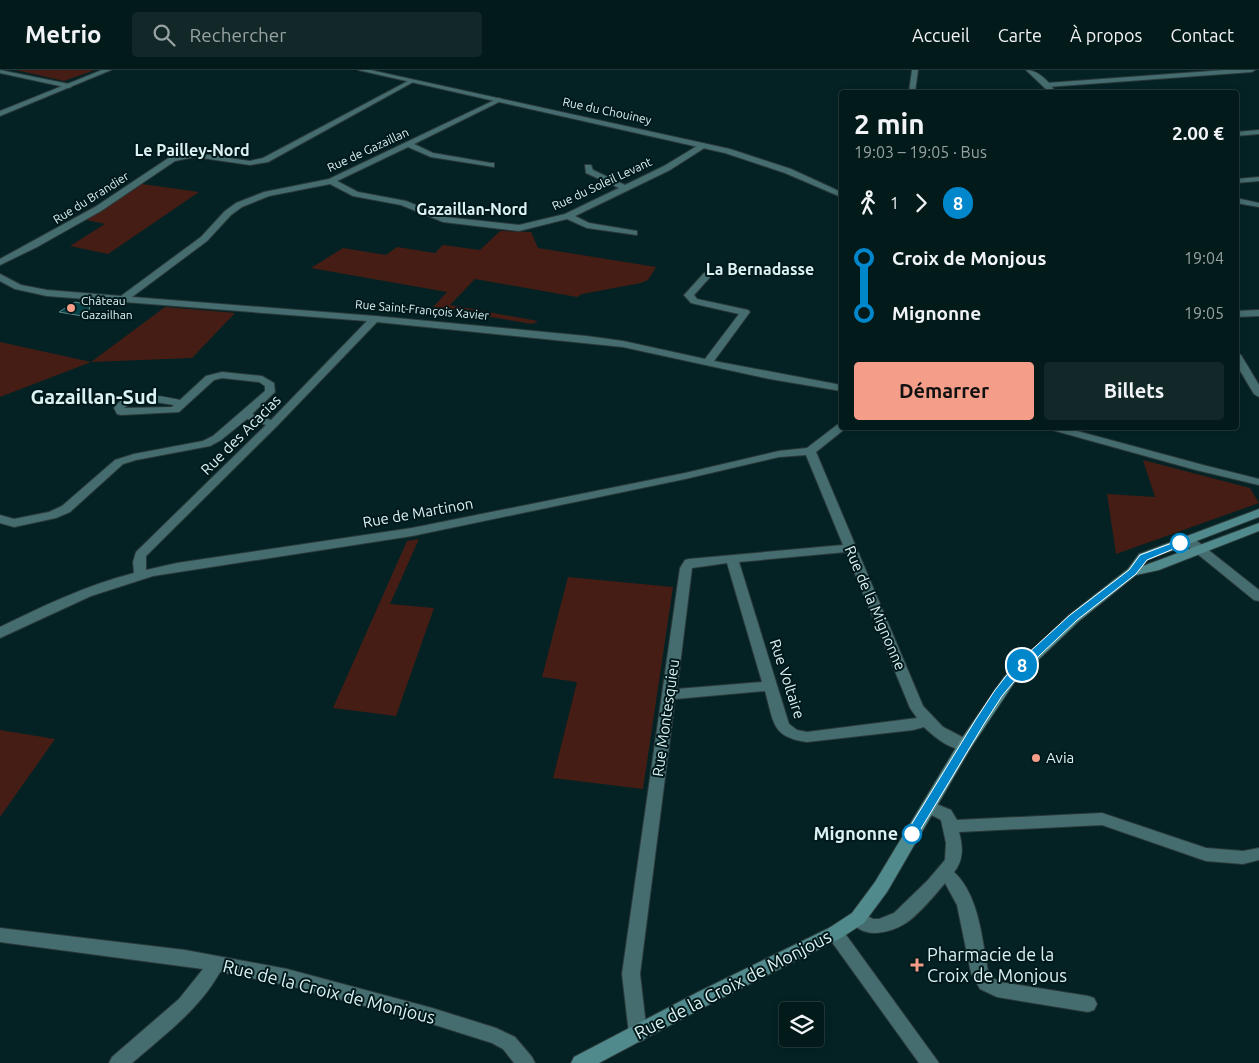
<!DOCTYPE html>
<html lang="fr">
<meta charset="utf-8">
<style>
body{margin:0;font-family:Ubuntu,sans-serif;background:#112728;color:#f1f3f6;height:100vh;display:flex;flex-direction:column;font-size:19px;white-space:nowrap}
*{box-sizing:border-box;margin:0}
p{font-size:16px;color:#97a1a3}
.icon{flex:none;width:28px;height:28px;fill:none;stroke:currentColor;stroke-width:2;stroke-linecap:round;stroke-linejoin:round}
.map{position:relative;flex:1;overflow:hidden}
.details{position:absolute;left:839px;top:20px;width:400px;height:340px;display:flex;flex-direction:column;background:#031a1b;border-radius:5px;box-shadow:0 2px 8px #0003,0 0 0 1px #24383a}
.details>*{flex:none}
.badge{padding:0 10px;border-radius:16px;font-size:18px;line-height:32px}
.tools{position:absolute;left:779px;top:932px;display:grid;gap:10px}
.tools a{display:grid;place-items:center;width:45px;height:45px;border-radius:5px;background:#031a1b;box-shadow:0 2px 8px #0003,0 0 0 1px #24383a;font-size:25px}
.map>.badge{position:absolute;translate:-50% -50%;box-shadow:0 0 0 2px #fff}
.legs{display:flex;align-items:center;gap:8px;height:55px;padding:0 15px;font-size:16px}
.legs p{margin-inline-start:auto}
.headline{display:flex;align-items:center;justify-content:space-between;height:85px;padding:0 15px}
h1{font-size:28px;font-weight:600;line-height:38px}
.button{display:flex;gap:10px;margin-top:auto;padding:10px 15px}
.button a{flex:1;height:58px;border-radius:5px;background:#f49e89;color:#111;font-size:20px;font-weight:600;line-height:58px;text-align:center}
.button a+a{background:#112728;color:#f1f3f6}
ul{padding:0 15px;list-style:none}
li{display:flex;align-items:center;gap:18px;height:55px;font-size:19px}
li i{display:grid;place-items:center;width:8px;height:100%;margin:0 6px;background:currentColor}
li i::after{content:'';width:12px;height:12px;margin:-6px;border:4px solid;border-radius:50%;background:#031a1b}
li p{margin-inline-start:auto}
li:first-child i{background:linear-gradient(#0000 50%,currentColor 0)}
li:last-child i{background:linear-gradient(currentColor 50%,#0000 0)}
header{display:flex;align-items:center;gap:30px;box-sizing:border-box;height:70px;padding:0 25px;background:#031a1b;border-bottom:1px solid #24383a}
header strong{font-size:24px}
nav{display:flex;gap:28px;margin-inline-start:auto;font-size:18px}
.search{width:350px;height:45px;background:#112728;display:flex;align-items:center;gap:12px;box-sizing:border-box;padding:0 18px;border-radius:5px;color:#97a1a3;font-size:19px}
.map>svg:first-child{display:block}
.green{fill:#461d14}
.building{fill:#084447;stroke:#5e8789}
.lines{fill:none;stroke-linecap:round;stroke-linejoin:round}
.minor-casing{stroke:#2c393a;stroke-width:2}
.tertiary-casing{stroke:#2c393a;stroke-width:2}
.secondary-casing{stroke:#2c393a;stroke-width:2}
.minor{fill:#456d6f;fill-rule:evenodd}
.tertiary{fill:#456d6f;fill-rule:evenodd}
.secondary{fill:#518a8c;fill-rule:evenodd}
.line-1{fill:#0086cb;stroke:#fff}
.poi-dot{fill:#f49e89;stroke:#00191b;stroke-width:2}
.stop-1-dot{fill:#fff;stroke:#0086cb;stroke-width:2.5}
.labels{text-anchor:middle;stroke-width:4;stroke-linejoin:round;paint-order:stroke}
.far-street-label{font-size:12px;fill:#dcf1f2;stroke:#00191b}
.far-poi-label{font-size:12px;fill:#dcf1f2;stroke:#00191b;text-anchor:start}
.street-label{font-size:15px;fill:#dcf1f2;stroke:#00191b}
.poi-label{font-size:15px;fill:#dcf1f2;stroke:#00191b;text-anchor:start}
.far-district-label{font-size:16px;font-weight:bold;fill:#dcf1f2;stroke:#00191b}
.near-stop-label{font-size:18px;font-weight:bold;fill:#dcf1f2;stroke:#00191b;text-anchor:end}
.near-poi-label{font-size:18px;fill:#dcf1f2;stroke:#00191b;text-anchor:start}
.near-street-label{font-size:18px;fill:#dcf1f2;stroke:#00191b}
.district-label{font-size:20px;font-weight:bold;fill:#dcf1f2;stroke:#00191b}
</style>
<header>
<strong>Metrio</strong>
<div class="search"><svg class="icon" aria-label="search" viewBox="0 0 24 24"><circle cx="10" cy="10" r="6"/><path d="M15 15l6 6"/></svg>Rechercher</div>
<nav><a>Accueil</a><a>Carte</a><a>À propos</a><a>Contact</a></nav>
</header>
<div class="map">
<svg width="1259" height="993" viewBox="0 0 1259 993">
<rect width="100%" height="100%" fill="#042224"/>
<g class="green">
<polygon points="16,0 95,0 64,11"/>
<polygon points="142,114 199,122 108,184 70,176 105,154 86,150"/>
<polygon points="500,161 531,162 538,178 656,197 648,210 641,213 582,224 577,227 475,209 450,235 538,251 532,254 433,237 447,222 311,198 343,178 386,185 397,177 435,183 443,175 480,180"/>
<polygon points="165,237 235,243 192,288 91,292 0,327 0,272 91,292"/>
<polygon points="1143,390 1250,418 1259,433 1116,484 1107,424 1155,427"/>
<polygon points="419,469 390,534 434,538 396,646 333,638 407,471"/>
<polygon points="568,507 673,517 643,719 553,708 577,612 542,607"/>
<polygon points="0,660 55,669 0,747"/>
</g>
<polygon class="building" points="75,232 90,235 88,247 59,242"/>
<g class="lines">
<g class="minor-casing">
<g id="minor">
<polygon points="0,0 69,14 72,16 69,18 0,3"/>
<polygon points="1225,0 1255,0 1252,2 1047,17 1044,15 1047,13"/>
<polygon points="410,10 415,11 268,92 250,95 195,87 175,91 101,141 37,177 0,195 0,189 95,137 170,87 195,83 250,91 263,88"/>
<path d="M499,28L503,30L501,31L414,74L433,83L491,93H494V97L431,87L408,77L337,111L358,122L406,131L445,147L519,155L565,144L619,118L586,103L585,95H591L593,100L625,115L664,96L702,73L709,75L670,100L575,146L589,153L637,161V165L587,158L567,149L519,161L443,152L401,135L353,126L330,114L269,126L242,137L231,145L207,171L132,227L375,246L586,266L623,271L705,289L739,244L691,233L684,225L686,223L704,203L707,202L712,205L694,225L697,229L748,240L750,242L714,291L841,315V321L770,309L623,277L377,252L277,356L146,486V500L177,493L412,458L685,403L779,381L807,378L837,355L841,354V358H846L816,382L923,636L943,657L970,671L972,675L970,679C955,684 934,667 924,657L913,660L807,672C771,667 774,652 765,621L675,629L640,904L647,964L644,970L638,972L632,970L629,964L622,904L680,498L685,490L689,489L843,475L806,385L779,387L685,409L412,466L153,506L91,526L0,568V557C43,536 87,515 134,503L133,492L136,482L266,355L247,349L221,370L210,376L136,390L123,394L70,442L56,448L14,457L0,453V445L14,449L49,442L62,436L115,390L134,384L203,371L213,366L265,321V316L259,312L222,308L214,310L179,342L121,345L117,344L114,338C129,317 158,326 180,330L206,306L222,302L262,306L274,313L275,322L252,344L271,350L367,251L47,226L15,219L0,211V204L21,215L47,220L121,226L201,167L225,141L236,133L264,122L329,109ZM148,331L174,335L172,337L124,338L133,332ZM846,482L910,638L917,648L807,662L797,660L789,654L739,492ZM727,493L762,612L677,619L692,498Z"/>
<polygon points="1259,60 1259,64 1236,66 1236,62"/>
<polygon points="1259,107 1259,111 1236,113 1236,109"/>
<polygon points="1236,128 1259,133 1259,137 1236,133"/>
<polygon points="1259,240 1259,246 1236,247 1236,241"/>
<polygon points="1051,358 1066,358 1203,395 1259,409 1259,415 1196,400 1052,360"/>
<polygon points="1188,466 1192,467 1259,520 1259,531 1254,530 1184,473 1182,470"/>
<path d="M929,731L951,740L957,750L1102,743L1206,778L1243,781L1259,778V790L1243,794L1206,791L1102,755L959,762C963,776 964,790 954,802C979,825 982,869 988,901L992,907L1000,912L1088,926L1094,928L1097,934L1094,940L1088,942L997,927L980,919L971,903L957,835L945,813C936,824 917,846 906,853C889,864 860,870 850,848L852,843L858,841L873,849H879L894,843L928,810L945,790L946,773L941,750L924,741L921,737L924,733Z"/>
<polygon points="835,856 841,858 939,993 919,993 829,868 827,863 829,858"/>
<path d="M0,858L185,880L287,899L432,938L496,958L515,967L532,987L535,993H514L503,979L492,973L432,954L287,915L220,902C199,940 164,965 132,993H109L112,987L179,929L203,899L0,872Z"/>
</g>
</g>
<g class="tertiary-casing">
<g id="tertiary">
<polygon points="102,0 111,0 0,46 0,41"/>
<polygon points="358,0 370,0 730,79 791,99 841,122 841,127 785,103 725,83"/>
<polygon points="912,0 918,0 915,22 909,22"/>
<path d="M1026,0C1038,0 1050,12 1055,22H1049Z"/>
<polygon points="1236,282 1241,285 1259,315 1259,327 1254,324 1236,294"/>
</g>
</g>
<g class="secondary-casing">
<polygon id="secondary" points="1259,439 1259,447 1147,490 1143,496 1259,453 1259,461 1159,500 1136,505 1079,551 1014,613 970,679 887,822 864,853 841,868 710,934 599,993 571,993 574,987 698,922 829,858 852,843 875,812 960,671 1004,607 1069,545 1128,499 1139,484"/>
</g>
<use href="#minor" class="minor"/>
<use href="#tertiary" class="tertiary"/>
<use href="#secondary" class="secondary"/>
</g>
<polygon class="line-1" points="1180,470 1183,471 1183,475 1147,490 1136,504 1077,550 1022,602 1002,626 984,654 916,767 908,767 906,764 908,760 976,649 995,620 1014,596 1070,545 1129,500 1140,485"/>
<g class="poi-dot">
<circle cx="71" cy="238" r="5"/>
<circle cx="1036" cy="688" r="5"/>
<path d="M914.5 887.5h5v5h5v5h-5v5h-5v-5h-5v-5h5z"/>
</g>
<g class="stop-1-dot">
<circle cx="1180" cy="473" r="9"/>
<circle cx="912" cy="764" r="9"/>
</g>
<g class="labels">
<g class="far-street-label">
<text transform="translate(607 41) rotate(12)" y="4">Rue du Chouiney</text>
<text transform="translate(368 80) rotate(-25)" y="4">Rue de Gazaillan</text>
<text transform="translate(602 114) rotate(-25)" y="4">Rue du Soleil Levant</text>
<text transform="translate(91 128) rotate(-32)" y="4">Rue du Brandier</text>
<text transform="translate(422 240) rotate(5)" y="4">Rue Saint-François Xavier</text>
</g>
<g class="far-poi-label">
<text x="81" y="235">Château<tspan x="81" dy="14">Gazailhan</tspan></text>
</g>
<g class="street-label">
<text transform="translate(241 365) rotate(-45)" y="5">Rue des Acacias</text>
<text transform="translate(418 443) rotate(-10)" y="5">Rue de Martinon</text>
<text transform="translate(875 538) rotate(67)" y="5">Rue de la Mignonne</text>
<text transform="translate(787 609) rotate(72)" y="5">Rue Voltaire</text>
<text transform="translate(666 648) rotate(-82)" y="5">Rue Montesquieu</text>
</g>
<g class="poi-label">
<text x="1046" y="693">Avia</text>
</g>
<g class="far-district-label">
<text x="192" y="86">Le Pailley-Nord</text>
<text x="472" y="145">Gazaillan-Nord</text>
<text x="760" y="205">La Bernadasse</text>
</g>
<g class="near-stop-label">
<text x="898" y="770">Mignonne</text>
</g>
<g class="near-poi-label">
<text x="927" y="891">Pharmacie de la<tspan x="927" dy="21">Croix de Monjous</tspan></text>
</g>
<g class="near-street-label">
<text transform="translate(733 915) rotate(-27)" y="6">Rue de la Croix de Monjous</text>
<text transform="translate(329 922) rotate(14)" y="6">Rue de la Croix de Monjous</text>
</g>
<g class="district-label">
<text x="94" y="334">Gazaillan-Sud</text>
</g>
</g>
</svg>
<div class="tools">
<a><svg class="icon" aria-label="layers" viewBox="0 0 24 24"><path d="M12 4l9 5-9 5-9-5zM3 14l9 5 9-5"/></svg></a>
</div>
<b class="badge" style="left:1022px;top:595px;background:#0086cb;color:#fff">8</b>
<section class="details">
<div class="headline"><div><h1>2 min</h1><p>19:03 – 19:05 · Bus</p></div><b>2.00 €</b></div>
<div class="legs"><svg class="icon" aria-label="walk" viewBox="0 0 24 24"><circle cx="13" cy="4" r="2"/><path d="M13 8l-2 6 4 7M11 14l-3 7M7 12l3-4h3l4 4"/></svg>1<svg class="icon" aria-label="forward" viewBox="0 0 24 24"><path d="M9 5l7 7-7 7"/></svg><b class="badge" style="background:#0086cb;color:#fff">8</b></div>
<ul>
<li><i style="color:#0086cb"></i><b>Croix de Monjous</b><p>19:04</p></li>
<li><i style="color:#0086cb"></i><b>Mignonne</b><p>19:05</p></li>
</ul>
<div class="button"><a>Démarrer</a><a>Billets</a></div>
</section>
</div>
